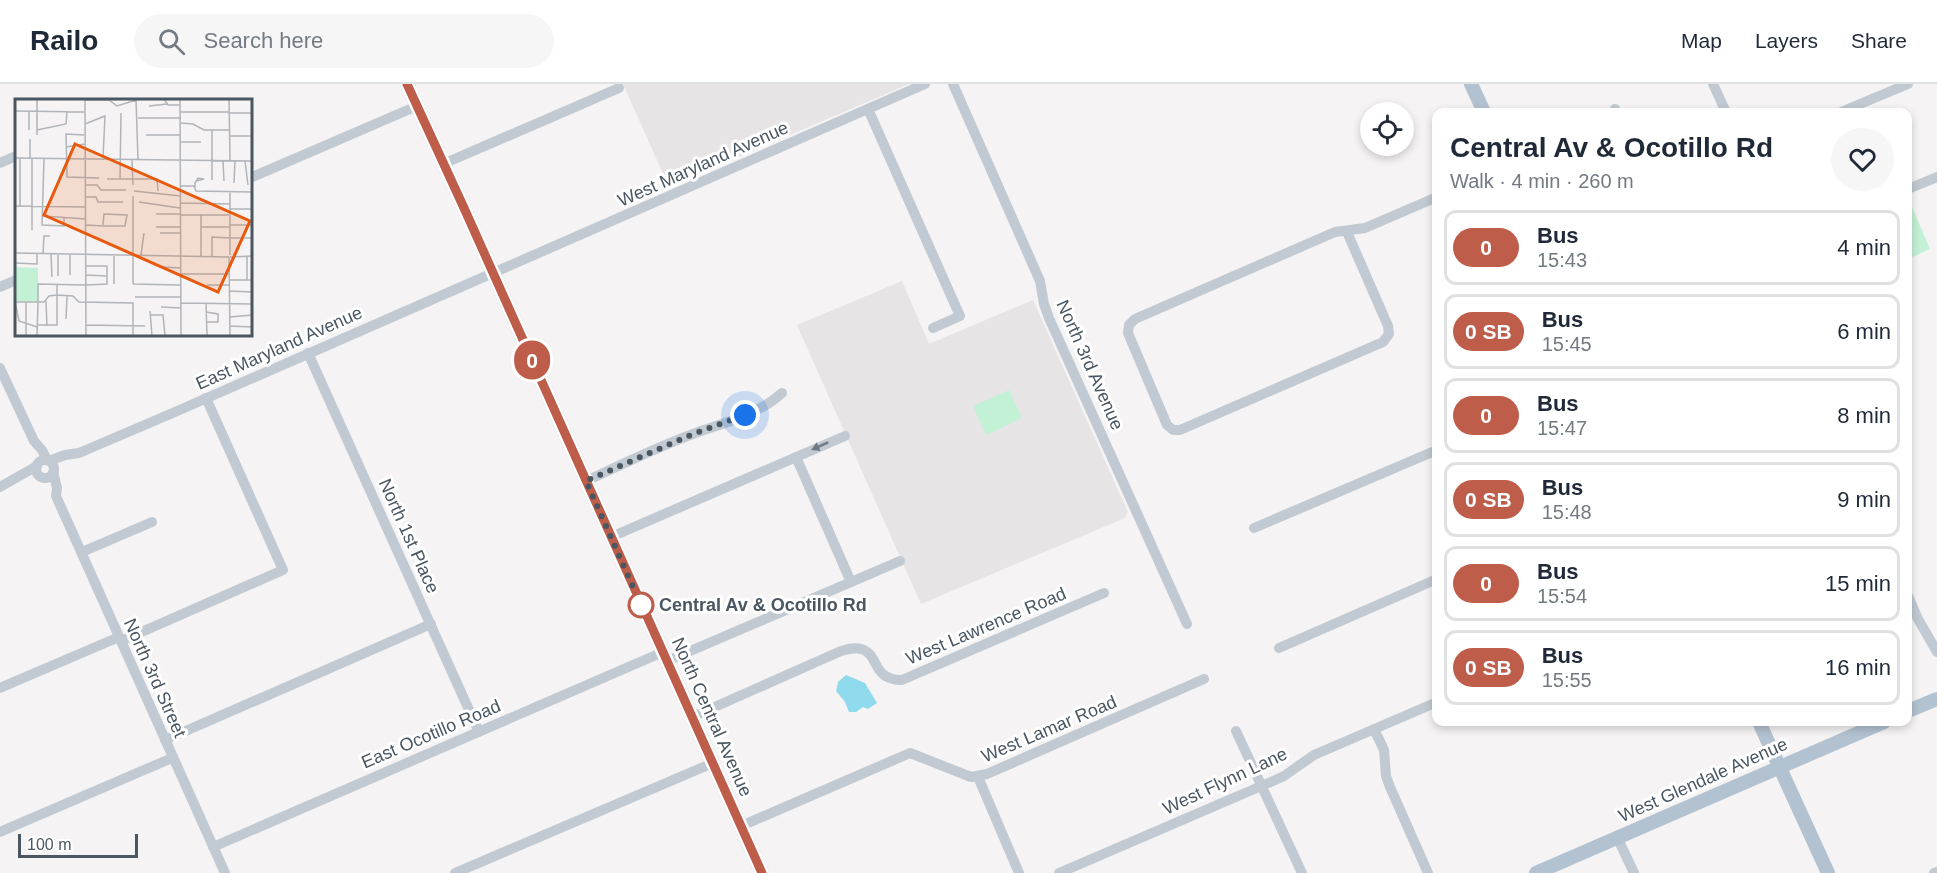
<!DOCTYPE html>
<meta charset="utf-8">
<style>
body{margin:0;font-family:Helvetica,sans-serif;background:#f6f6f7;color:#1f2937;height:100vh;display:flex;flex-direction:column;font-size:22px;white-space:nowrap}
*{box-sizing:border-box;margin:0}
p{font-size:20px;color:#747a83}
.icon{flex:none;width:33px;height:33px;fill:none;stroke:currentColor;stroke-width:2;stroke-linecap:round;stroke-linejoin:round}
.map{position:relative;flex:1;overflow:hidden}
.drawer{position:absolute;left:1432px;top:24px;width:480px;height:618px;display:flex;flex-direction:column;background:#fff;border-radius:12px;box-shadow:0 3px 9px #0003}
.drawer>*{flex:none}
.badge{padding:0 12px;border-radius:20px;font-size:21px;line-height:39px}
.controls{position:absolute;left:1360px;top:18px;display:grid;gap:12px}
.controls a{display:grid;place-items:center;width:54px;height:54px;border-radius:50%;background:#fff;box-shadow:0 3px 9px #0003;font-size:30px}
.scale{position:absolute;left:18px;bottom:15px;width:120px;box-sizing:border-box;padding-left:6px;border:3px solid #4a5661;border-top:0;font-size:16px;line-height:21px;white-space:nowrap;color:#4a5661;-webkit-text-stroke:4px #fff;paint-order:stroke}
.you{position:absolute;width:30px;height:30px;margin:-15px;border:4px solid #fff;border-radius:50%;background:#1a73e8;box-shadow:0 0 0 9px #1a73e833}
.map>.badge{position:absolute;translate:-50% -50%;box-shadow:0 0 0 3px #fff}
.round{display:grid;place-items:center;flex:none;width:63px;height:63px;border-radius:32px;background:#f6f6f7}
.summary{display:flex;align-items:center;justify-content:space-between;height:102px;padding:0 18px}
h1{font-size:28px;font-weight:700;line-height:45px}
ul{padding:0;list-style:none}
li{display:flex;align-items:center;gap:18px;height:75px;margin:0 12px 9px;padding:0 6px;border:3px solid #e0e1e3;border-radius:12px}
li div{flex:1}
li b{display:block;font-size:22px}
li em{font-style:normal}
li .badge{min-width:66px;font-weight:700;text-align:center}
header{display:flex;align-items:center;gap:36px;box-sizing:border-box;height:84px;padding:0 30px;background:#fff;border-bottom:2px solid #e0e1e3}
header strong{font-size:28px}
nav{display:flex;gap:33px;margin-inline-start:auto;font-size:21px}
.search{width:420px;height:54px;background:#f6f6f7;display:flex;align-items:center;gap:15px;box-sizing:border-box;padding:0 21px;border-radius:33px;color:#747a83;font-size:22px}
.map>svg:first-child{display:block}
.education{fill:#e6e4e5}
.green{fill:#c3f1d5}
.water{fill:#90daee}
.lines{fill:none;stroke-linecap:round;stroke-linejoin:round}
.minor{stroke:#c1cad2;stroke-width:10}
.major{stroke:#b3c2d1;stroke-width:14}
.oneway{fill:#6e7983}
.line-casing{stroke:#fff;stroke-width:14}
.line{stroke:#be5d49;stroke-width:9}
.walk{stroke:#4a5661;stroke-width:6;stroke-dasharray:0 10.8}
.stop-dot{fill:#fff;stroke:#be5d49;stroke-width:3}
.labels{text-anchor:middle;stroke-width:6;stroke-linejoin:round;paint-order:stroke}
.street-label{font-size:18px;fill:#4a5661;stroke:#fff}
.stop-label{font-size:18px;font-weight:bold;fill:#4a5661;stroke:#fff;text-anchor:start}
.inset-road{fill:none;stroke:#b1b4b9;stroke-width:1.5}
.view{fill:#e8590c;fill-opacity:0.15;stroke:#e8590c;stroke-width:3}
.inset-edge{fill:none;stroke:#4a5661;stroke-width:3}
</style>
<header>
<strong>Railo</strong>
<div class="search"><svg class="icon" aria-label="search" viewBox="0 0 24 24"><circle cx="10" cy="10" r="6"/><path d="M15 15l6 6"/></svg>Search here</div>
<nav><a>Map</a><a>Layers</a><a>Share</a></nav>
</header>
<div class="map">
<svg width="1937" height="789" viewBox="0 0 1937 789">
<rect width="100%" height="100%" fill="#f5f3f3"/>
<g class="education">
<polygon points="623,0 909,0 669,103"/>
<polygon points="902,197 929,260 1033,216 1128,428 1125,434 921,520 797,241"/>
</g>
<g class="green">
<polygon points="1912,123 1930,165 1908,175 1908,124"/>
<polygon points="1009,306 1022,334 986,351 973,322"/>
</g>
<polygon class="water" points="846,591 865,599 877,619 868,625 863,623 856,628 849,628 845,618 836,607 838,598"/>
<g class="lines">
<g class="minor">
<polyline points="953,0 1040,197 1044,220 1049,234 1187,540"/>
<polyline points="1713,0 1726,28"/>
<polyline points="868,25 960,232 933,244"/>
<polyline points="1615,25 1616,28"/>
<polyline points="1841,28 1908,0"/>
<polyline points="0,79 16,72"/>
<polyline points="443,80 619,4"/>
<polyline points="250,94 417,22"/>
<polyline points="1908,105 1937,93"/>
<polyline points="1347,148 1388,242 1389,250 1383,258 1180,346 1173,346 1167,341 1128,249 1129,241 1135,235 1335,148 1365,144 1437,113"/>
<polyline points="0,203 16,196"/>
<polyline points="308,269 479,648"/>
<polyline points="0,284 34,357 42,366 47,376"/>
<polyline points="796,373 851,498"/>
<circle cx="45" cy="385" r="9"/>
<polyline points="49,377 65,371 79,369 175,328 925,0"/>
<polyline points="53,388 57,404 56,412 225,789"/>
<path d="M586,397C621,381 657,363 693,350C723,339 758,331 782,309"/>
<polyline points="0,403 37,382"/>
<polyline points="1254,444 1437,366"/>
<polyline points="611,453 845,352"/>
<polyline points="82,468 152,438"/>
<polyline points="1908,512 1918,535 1937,568"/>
<polyline points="121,557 283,486 206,314"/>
<polyline points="1279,564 1437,495"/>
<polyline points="667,577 900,477"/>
<polyline points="0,604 119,553"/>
<path d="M692,633L841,567C848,565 855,563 861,565C880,570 871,596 902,596L1104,509"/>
<polyline points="1374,645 1384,666 1386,692 1390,703 1428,789"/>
<polyline points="1236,647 1302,789"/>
<polyline points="165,656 431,540"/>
<polyline points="978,693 1019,789"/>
<polyline points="741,742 910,669 971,693 987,690 1204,595"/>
<polyline points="0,748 172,674"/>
<polyline points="1617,753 1634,789"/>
<polyline points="213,763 663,568"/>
<polyline points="455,789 713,679"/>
<polyline points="1059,789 1273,697 1284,692 1314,671 1437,618"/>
<polyline points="1934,789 1937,788"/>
</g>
<g class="major">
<polyline points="407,0 464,124 762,789"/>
<polyline points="1471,0 1484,28"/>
<polyline points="1908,627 1937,615"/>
<polyline points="1759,638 1828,789"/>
<polyline points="1536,789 1884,638"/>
</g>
</g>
<defs><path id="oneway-solid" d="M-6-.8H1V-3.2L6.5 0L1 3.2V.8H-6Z" transform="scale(1.5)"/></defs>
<use class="oneway" href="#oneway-solid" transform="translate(820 362) rotate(156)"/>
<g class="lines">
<g class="line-casing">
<polyline id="line" points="407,0 464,124 762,789"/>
</g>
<use href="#line" class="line"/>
<polyline class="walk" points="641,521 586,397 693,350 745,331"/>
</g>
<circle class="stop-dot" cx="641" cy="521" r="12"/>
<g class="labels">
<g class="street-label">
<text transform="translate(703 80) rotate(-24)" y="6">West Maryland Avenue</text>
<text transform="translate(279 264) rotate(-24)" y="6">East Maryland Avenue</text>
<text transform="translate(1090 281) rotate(66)" y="6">North 3rd Avenue</text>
<text transform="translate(409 452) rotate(66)" y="6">North 1st Place</text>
<text transform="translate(986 542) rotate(-23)" y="6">West Lawrence Road</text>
<text transform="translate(155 594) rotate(66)" y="6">North 3rd Street</text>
<text transform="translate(712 633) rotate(66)" y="6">North Central Avenue</text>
<text transform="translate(1049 645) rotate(-23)" y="6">West Lamar Road</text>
<text transform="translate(431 650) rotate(-23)" y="6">East Ocotillo Road</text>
<text transform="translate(1703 696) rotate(-24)" y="6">West Glendale Avenue</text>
<text transform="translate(1225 697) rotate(-25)" y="6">West Flynn Lane</text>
</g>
<g class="stop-label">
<text x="659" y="527">Central Av &amp; Ocotillo Rd</text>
</g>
</g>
<g transform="translate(15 15)">
<rect width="237" height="237" fill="#f5f3f3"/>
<path d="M0,168L23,169V202H0Z" fill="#c3f1d5"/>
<path class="inset-road" d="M9,0H33M22,0V36M70,0L71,237M121,0L123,61M149,0L153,6H165M165,0L166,237M214,0L215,61M70,1H94L102,7L121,1M134,7L152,5M0,12L70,13M166,13H214M214,14H236M123,19H166M166,24L178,25L189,31H215M70,25L90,17L88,59M14,31V12M22,31L51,25L52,12M69,36L51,35L52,78L84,79M131,36H165M215,37H237M15,40V60M166,43H186M51,48L70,45M0,59L237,62M17,60V131M29,60L27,126L49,127V118M117,61L118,86M208,62L209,82M230,62L233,86M92,80H142L143,92M105,80L106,14M197,81V31M219,84L220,61M70,86H82L86,91H111M166,87H179L181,92L237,93M180,88V84L183,79L189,80L181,82M119,92L166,97M215,92V156M118,97V185M71,98H81L83,103H108M124,103L165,109M166,104L215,105M0,107L70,108M5,107V60M214,110H237M141,115H166M166,116H214M186,116V157M28,117L71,120M71,126L89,127H110L112,116L89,115L88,126M214,126H237M141,128H165M186,128H214M145,134H165M214,139H237M0,154L214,158M28,155L29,137H35M36,155L37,178M55,156V176M126,156L129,134M197,157V138L214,139M232,157V181M214,158L215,237M215,158L237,157M0,164L22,165V155M148,168L166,169M166,175H214M71,176L92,177M43,177V155M214,181H237M99,185V156M118,185L165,186M71,186L92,185V167H71M192,186H214M214,192L237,193M120,198H166M31,202L32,227M0,203H29L34,197L42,196L58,197L64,203L118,204V237M0,203L4,222L22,228M23,203V185L70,186M166,204L237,205M191,204L192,237M146,208L166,209M135,212L137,237M191,213L203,215V223H191M136,216H148L150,237M215,218L237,216M51,220L52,197M22,226H42V185M71,226L130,227M215,227L237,228M11,237V203M22,237L23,203"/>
<path class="view" d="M60,45L235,122L203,193L29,116Z"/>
<rect width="237" height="237" class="inset-edge"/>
</g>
</svg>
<div class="controls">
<a><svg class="icon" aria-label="locate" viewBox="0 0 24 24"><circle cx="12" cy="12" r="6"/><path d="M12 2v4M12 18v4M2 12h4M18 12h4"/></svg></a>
</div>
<div class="scale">100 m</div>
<div class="you" style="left:745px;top:331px"></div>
<b class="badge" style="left:532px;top:276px;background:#be5d49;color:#fff">0</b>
<section class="drawer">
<div class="summary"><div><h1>Central Av &amp; Ocotillo Rd</h1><p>Walk · 4 min · 260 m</p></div><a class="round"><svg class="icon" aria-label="heart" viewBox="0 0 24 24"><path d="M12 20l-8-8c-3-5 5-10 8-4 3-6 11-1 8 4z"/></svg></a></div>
<ul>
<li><span class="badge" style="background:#be5d49;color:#fff">0</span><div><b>Bus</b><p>15:43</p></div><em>4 min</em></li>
<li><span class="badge" style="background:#be5d49;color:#fff">0 SB</span><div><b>Bus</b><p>15:45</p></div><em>6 min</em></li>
<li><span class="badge" style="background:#be5d49;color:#fff">0</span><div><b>Bus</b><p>15:47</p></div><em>8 min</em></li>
<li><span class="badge" style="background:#be5d49;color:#fff">0 SB</span><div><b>Bus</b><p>15:48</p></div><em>9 min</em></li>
<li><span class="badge" style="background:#be5d49;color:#fff">0</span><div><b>Bus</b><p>15:54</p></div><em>15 min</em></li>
<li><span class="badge" style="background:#be5d49;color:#fff">0 SB</span><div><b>Bus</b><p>15:55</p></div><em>16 min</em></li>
</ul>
</section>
</div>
